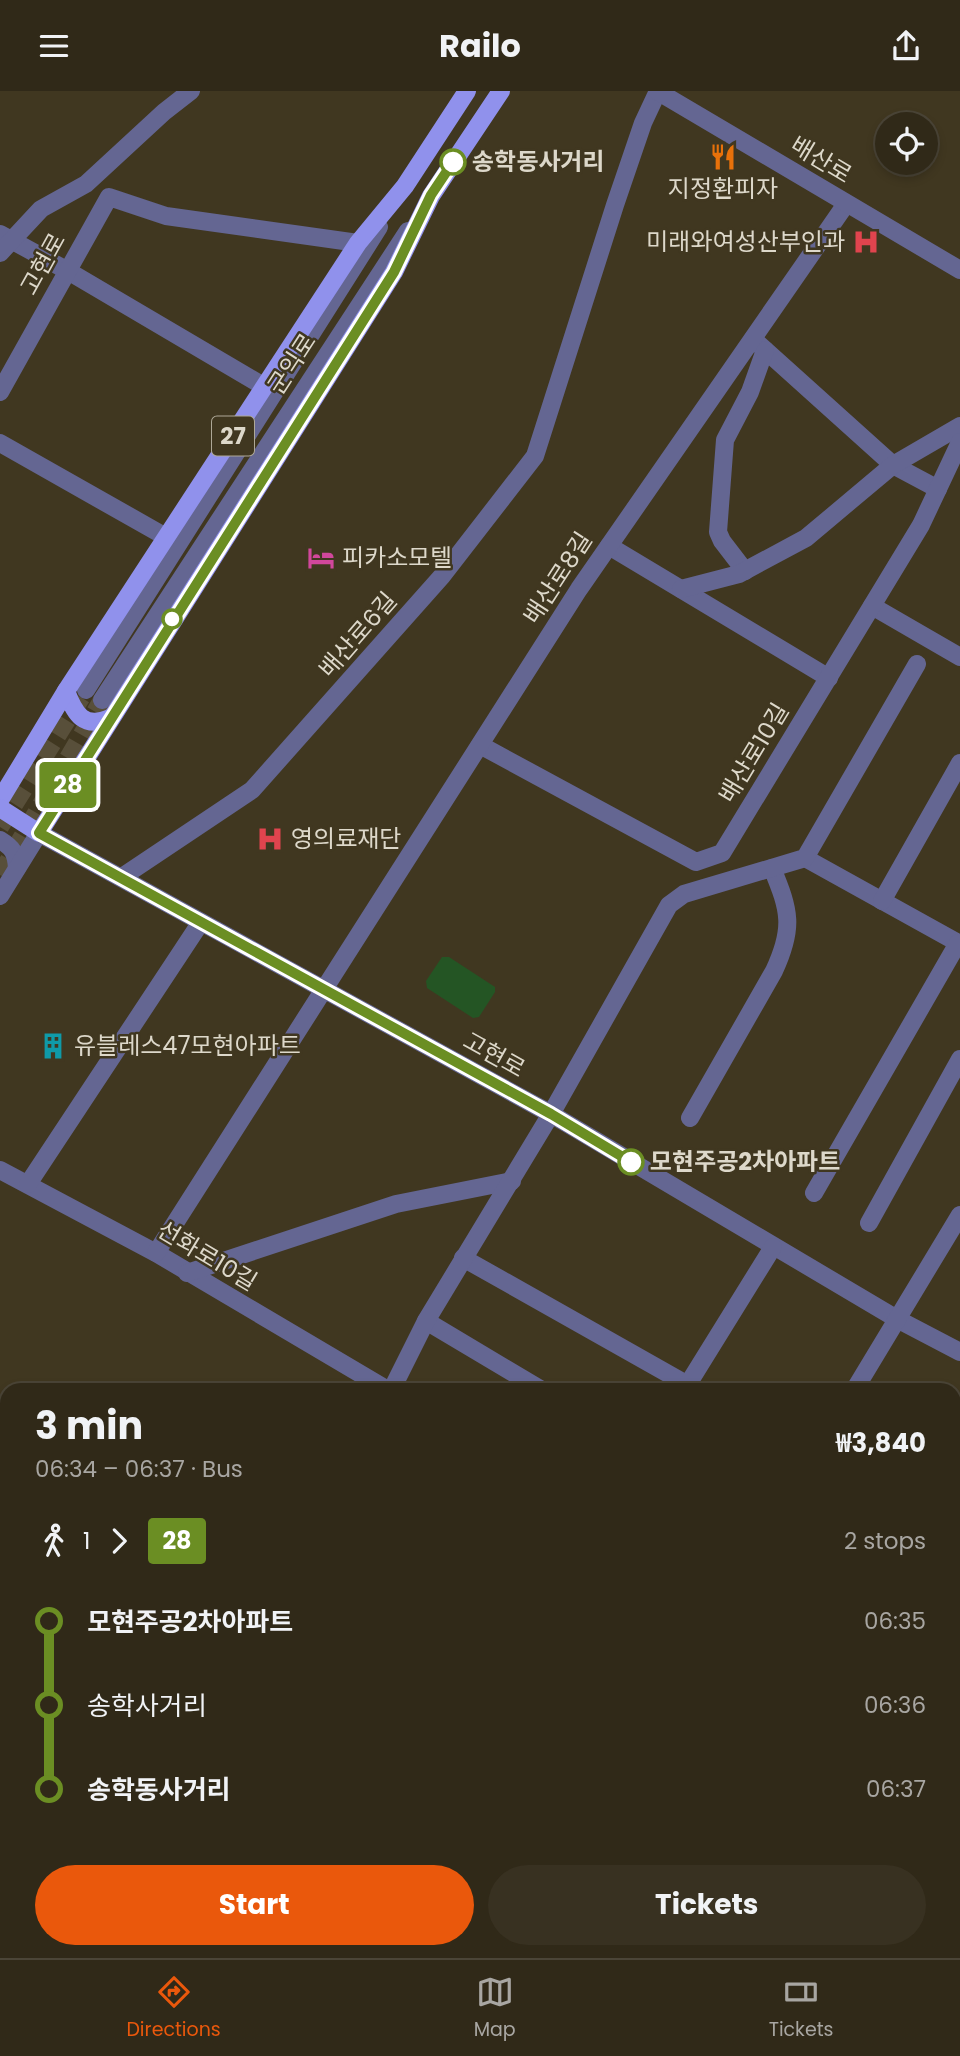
<!DOCTYPE html>
<meta charset="utf-8">
<style>
body{margin:0;font-family:Poppins,"Noto Sans KR",sans-serif;background:#383121;color:#f1f3f6;height:100vh;display:flex;flex-direction:column;font-size:26px;white-space:nowrap}
*{box-sizing:border-box;margin:0}
p{font-size:23px;color:#a8a6a2}
.icon{flex:none;width:38px;height:38px;fill:none;stroke:currentColor;stroke-width:2;stroke-linecap:round;stroke-linejoin:round}
.map{position:relative;flex:1;overflow:hidden}
.drawer{position:absolute;left:0px;top:1292px;width:961px;height:576px;display:flex;flex-direction:column;background:#302918;border-radius:21px 21px 0 0;box-shadow:0 4px 10px #0003,0 0 0 2px #4b4537}
.drawer>*{flex:none}
.badge{padding:0 14px;border-radius:5px;font-size:24px;line-height:46px}
.buttons{position:absolute;left:875px;top:21px;display:grid;gap:14px}
.buttons a{display:grid;place-items:center;width:63px;height:63px;border-radius:50%;background:#302918;box-shadow:0 4px 10px #0003,0 0 0 2px #4b4537;font-size:35px}
.map>.badge{position:absolute;translate:-50% -50%;box-shadow:0 0 0 4px #fff}
.legs{display:flex;align-items:center;gap:10px;height:77px;padding:0 35px;font-size:23px}
.legs p{margin-inline-start:auto}
.summary{display:flex;align-items:center;justify-content:space-between;height:119px;padding:0 35px}
h1{font-size:38px;font-weight:700;line-height:52px}
.action{display:flex;gap:14px;margin-top:auto;padding:14px 35px}
.action a{flex:1;height:80px;border-radius:42px;background:#ea580c;color:#fff;font-size:28px;font-weight:700;line-height:80px;text-align:center}
.action a+a{background:#383121;color:#f1f3f6}
ul{padding:0 35px;list-style:none}
li{display:flex;align-items:center;gap:24px;height:84px;font-size:26px}
li i{display:grid;place-items:center;width:10px;height:100%;margin:0 9px;background:currentColor}
li i::after{content:'';width:18px;height:18px;margin:-9px;border:5px solid;border-radius:50%;background:#302918}
li p{margin-inline-start:auto}
li:first-child i{background:linear-gradient(#0000 50%,currentColor 0)}
li:last-child i{background:linear-gradient(currentColor 50%,#0000 0)}
header{display:flex;justify-content:space-between;align-items:center;height:91px;padding:0 35px;background:#302918;font-size:32px;font-weight:700}
.dock{display:flex;justify-content:space-around;align-items:center;height:98px;border-top:2px solid #4b4537;background:#302918;font-size:19px;color:#a8a6a2}
.dock a{display:grid;justify-items:center;gap:4px}
.dock .selected{color:#ea580c}
.map>svg:first-child{display:block}
.green{fill:#245524}
.lines{fill:none;stroke-linecap:round;stroke-linejoin:round}
.tertiary-tunnel{stroke:#584f3a;stroke-width:18;stroke-dasharray:18 9;stroke-linecap:butt}
.minor{stroke:#646692;stroke-width:18}
.tertiary{stroke:#646692;stroke-width:18}
.primary{stroke:#9091ec;stroke-width:18}
.rail{stroke:#999381;stroke-width:5;stroke-dasharray:3.5 7;stroke-linecap:butt}
.line-1-casing{stroke:#fff;stroke-width:16}
.line-1{stroke:#6b8e23;stroke-width:10}
.stop-1-dot{fill:#fff;stroke:#6b8e23;stroke-width:3.5}
.labels{text-anchor:middle;stroke-width:5;stroke-linejoin:round;paint-order:stroke}
.shield{fill:#403720;stroke:#aea897;stroke-width:2}
.shield-label{font-size:23px;font-weight:bold;fill:#ddd8ca}
.street-label{font-size:24px;fill:#ddd8ca;stroke:#403720}
.stop-label{font-size:24px;font-weight:bold;fill:#ddd8ca;stroke:#403720;text-anchor:start}
.poi-label{font-size:24px;fill:#ddd8ca;stroke:#403720;text-anchor:start}
</style>
<header><svg class="icon" aria-label="menu" viewBox="0 0 24 24"><path d="M4 6h16M4 12h16M4 18h16"/></svg>Railo<svg class="icon" aria-label="share" viewBox="0 0 24 24"><path d="M12 15V3M7 8l5-5 5 5M5 13v7h14v-7"/></svg></header>
<div class="map">
<svg width="960" height="1867" viewBox="0 0 960 1867">
<rect width="100%" height="100%" fill="#403720"/>
<polygon class="green" points="442,866 449,866 495,896 495,901 479,926 473,927 427,897 426,890"/>
<g class="lines">
<g class="tertiary-tunnel">
<polyline points="0,736 86,599"/>
<polyline points="0,784 102,609"/>
</g>
<g class="minor">
<polyline points="0,143 68,180 265,296"/>
<polyline points="0,162 41,118 86,93 164,21 191,0"/>
<polyline points="753,248 893,374 938,398"/>
<polyline points="0,301 109,106 166,125 358,152"/>
<polyline points="0,352 166,446"/>
<polyline points="609,455 829,587"/>
<polyline points="745,480 722,450 718,441 725,349 750,301 765,259"/>
<polyline points="681,498 739,483 806,447 893,374 960,335"/>
<polyline points="872,515 960,566"/>
<polyline points="480,654 696,771 722,762 921,434 960,351"/>
<path d="M0,749C13,757 16,762 17,777"/>
<polyline points="805,767 960,853"/>
<polyline points="122,786 252,699 442,485 535,365 615,114 643,32 658,0"/>
<polyline points="0,805 39,742 551,1023 897,1228 960,1261"/>
<polyline points="882,810 960,672"/>
<path d="M690,1027L774,880C794,837 790,820 772,777"/>
<polyline points="0,1079 156,1162 386,1298"/>
<polyline points="28,1093 201,831"/>
<polyline points="814,1102 958,852"/>
<polyline points="869,1132 960,968"/>
<polyline points="156,1162 579,498 846,113"/>
<polyline points="463,1167 688,1294"/>
<polyline points="187,1182 396,1113 512,1090"/>
<polyline points="426,1230 540,1298"/>
<polyline points="392,1298 426,1230 551,1023 669,814 684,803 805,767 917,573"/>
<polyline points="685,1298 773,1156"/>
<polyline points="855,1298 960,1124"/>
<polyline points="954,1538 960,1539"/>
</g>
<g class="tertiary">
<polyline points="657,0 960,179"/>
<polyline points="86,599 379,136"/>
<polyline points="102,609 408,140"/>
</g>
<g class="primary">
<path d="M66,600C75,624 84,638 110,627"/>
<polyline points="0,709 66,600 358,152 405,95 467,0"/>
<polyline points="0,717 39,742 394,181 431,105 501,0"/>
</g>
<g class="rail">
<polyline points="0,1569 7,1573"/>
<polyline points="0,1606 7,1610"/>
<polyline points="0,1665 7,1669"/>
<polyline points="0,1703 7,1707"/>
<polyline points="0,1715 7,1719"/>
<polyline points="0,1762 7,1766"/>
<polyline points="0,1799 7,1803"/>
<polyline points="105,1860 116,1867"/>
<polyline points="168,1860 179,1867"/>
<polyline points="246,1860 258,1867"/>
<polyline points="268,1860 280,1867"/>
<polyline points="332,1860 344,1867"/>
<polyline points="350,1860 362,1867"/>
</g>
</g>
<g class="lines">
<g class="line-1-casing">
<polyline id="line-1" points="453,71 431,104 394,181 39,742 551,1023 631,1071"/>
</g>
<use href="#line-1" class="line-1"/>
</g>
<defs>
<g id="restaurant-bare" transform="scale(2.1)"><path d="M-5-6h1v4h1v-4h1v4h1v-4h1v5L-1.5 .5V6h-2V.5L-5-1ZM5-6V6H3V1.5H1.5Q1.5-4 5-6Z" fill="#e8710a" stroke="#403720" stroke-width="2.5" paint-order="stroke"/></g>
<g id="hospital-bare" transform="scale(2.1)"><path d="M-5-5h3v3.5h4V-5h3V5h-3V1.5h-4V5h-3Z" fill="#e0444e" stroke="#403720" stroke-width="2.5" paint-order="stroke"/></g>
<g id="hotel-bare" transform="scale(2.1)"><path d="M-6-4.5h1.5V1H6V5H4.5V3h-9V5H-6ZM-4 0a1.8 1.8 0 1 1 3.6 0ZM.5 0V-2.5h3Q6-2.5 6 0Z" fill="#d1479c" stroke="#403720" stroke-width="2.5" paint-order="stroke"/></g>
<g id="building-bare" transform="scale(2.1)"><path d="M-4-6H4V6H1V3H-1V6H-4ZM-2.5-4.3h1.7v1.8h-1.7ZM.8-4.3h1.7v1.8H.8ZM-2.5-1h1.7V.8h-1.7ZM.8-1h1.7V.8H.8Z" fill="#0f9aa8" stroke="#403720" stroke-width="2.5" paint-order="stroke"/></g>
</defs>
<g fill-rule="evenodd">
<use href="#restaurant-bare" x="723" y="66"/>
<use href="#hospital-bare" x="866" y="151"/>
<use href="#hotel-bare" x="321" y="467"/>
<use href="#hospital-bare" x="270" y="748"/>
<use href="#building-bare" x="53" y="955"/>
</g>
<g class="stop-1-dot">
<circle cx="453" cy="71" r="12"/>
<circle cx="172" cy="528" r="9"/>
<circle cx="631" cy="1071" r="12"/>
</g>
<g class="labels">
<rect class="shield" x="212" y="325.5" width="42" height="39" rx="5"/>
<g class="shield-label">
<text x="233" y="353">27</text>
</g>
<g class="street-label">
<text transform="translate(821 69) rotate(31)" y="8">배산로</text>
<text transform="translate(43 173) rotate(-61)" y="8">고현로</text>
<text transform="translate(292 273) rotate(-57)" y="8">군익로</text>
<text transform="translate(558 487) rotate(-57)" y="8">배산로8길</text>
<text transform="translate(358 544) rotate(-49)" y="8">배산로6길</text>
<text transform="translate(754 662) rotate(-59)" y="8">배산로10길</text>
<text transform="translate(494 964) rotate(29)" y="8">고현로</text>
<text transform="translate(207 1165) rotate(31)" y="8">선화로10길</text>
</g>
<g class="stop-label">
<text x="472" y="79">송학동사거리</text>
<text x="650" y="1079">모현주공2차아파트</text>
</g>
<g class="poi-label">
<text x="723" y="106" text-anchor="middle">지정환피자</text>
<text x="845" y="159" text-anchor="end">미래와여성산부인과</text>
<text x="342" y="475">피카소모텔</text>
<text x="291" y="756">영의료재단</text>
<text x="74" y="963">유블레스47모현아파트</text>
</g>
</g>
</svg>
<div class="buttons">
<a><svg class="icon" aria-label="locate" viewBox="0 0 24 24"><circle cx="12" cy="12" r="6"/><path d="M12 2v4M12 18v4M2 12h4M18 12h4"/></svg></a>
</div>
<b class="badge" style="left:68px;top:694px;background:#6b8e23;color:#fff">28</b>
<section class="drawer">
<div class="summary"><div><h1>3 min</h1><p>06:34 – 06:37 · Bus</p></div><b>₩3,840</b></div>
<div class="legs"><svg class="icon" aria-label="walk" viewBox="0 0 24 24"><circle cx="13" cy="4" r="2"/><path d="M13 8l-2 6 4 7M11 14l-3 7M7 12l3-4h3l4 4"/></svg>1<svg class="icon" aria-label="forward" viewBox="0 0 24 24"><path d="M9 5l7 7-7 7"/></svg><b class="badge" style="background:#6b8e23;color:#fff">28</b><p>2 stops</p></div>
<ul>
<li><i style="color:#6b8e23"></i><b>모현주공2차아파트</b><p>06:35</p></li>
<li><i style="color:#6b8e23"></i><span>송학사거리</span><p>06:36</p></li>
<li><i style="color:#6b8e23"></i><b>송학동사거리</b><p>06:37</p></li>
</ul>
<div class="action"><a>Start</a><a>Tickets</a></div>
</section>
</div>
<nav class="dock">
<a class="selected"><svg class="icon" aria-label="directions" viewBox="0 0 24 24"><path d="M12 3l9 9-9 9-9-9zM9 14v-3h6M13 9l2 2-2 2"/></svg>Directions</a>
<a><svg class="icon" aria-label="map" viewBox="0 0 24 24"><path d="M3 6l6-2 6 2 6-2v14l-6 2-6-2-6 2zM9 4v14M15 6v14"/></svg>Map</a>
<a><svg class="icon" aria-label="tickets" viewBox="0 0 24 24"><path d="M3 7h18v10H3zM15 7v10"/></svg>Tickets</a>
</nav>
